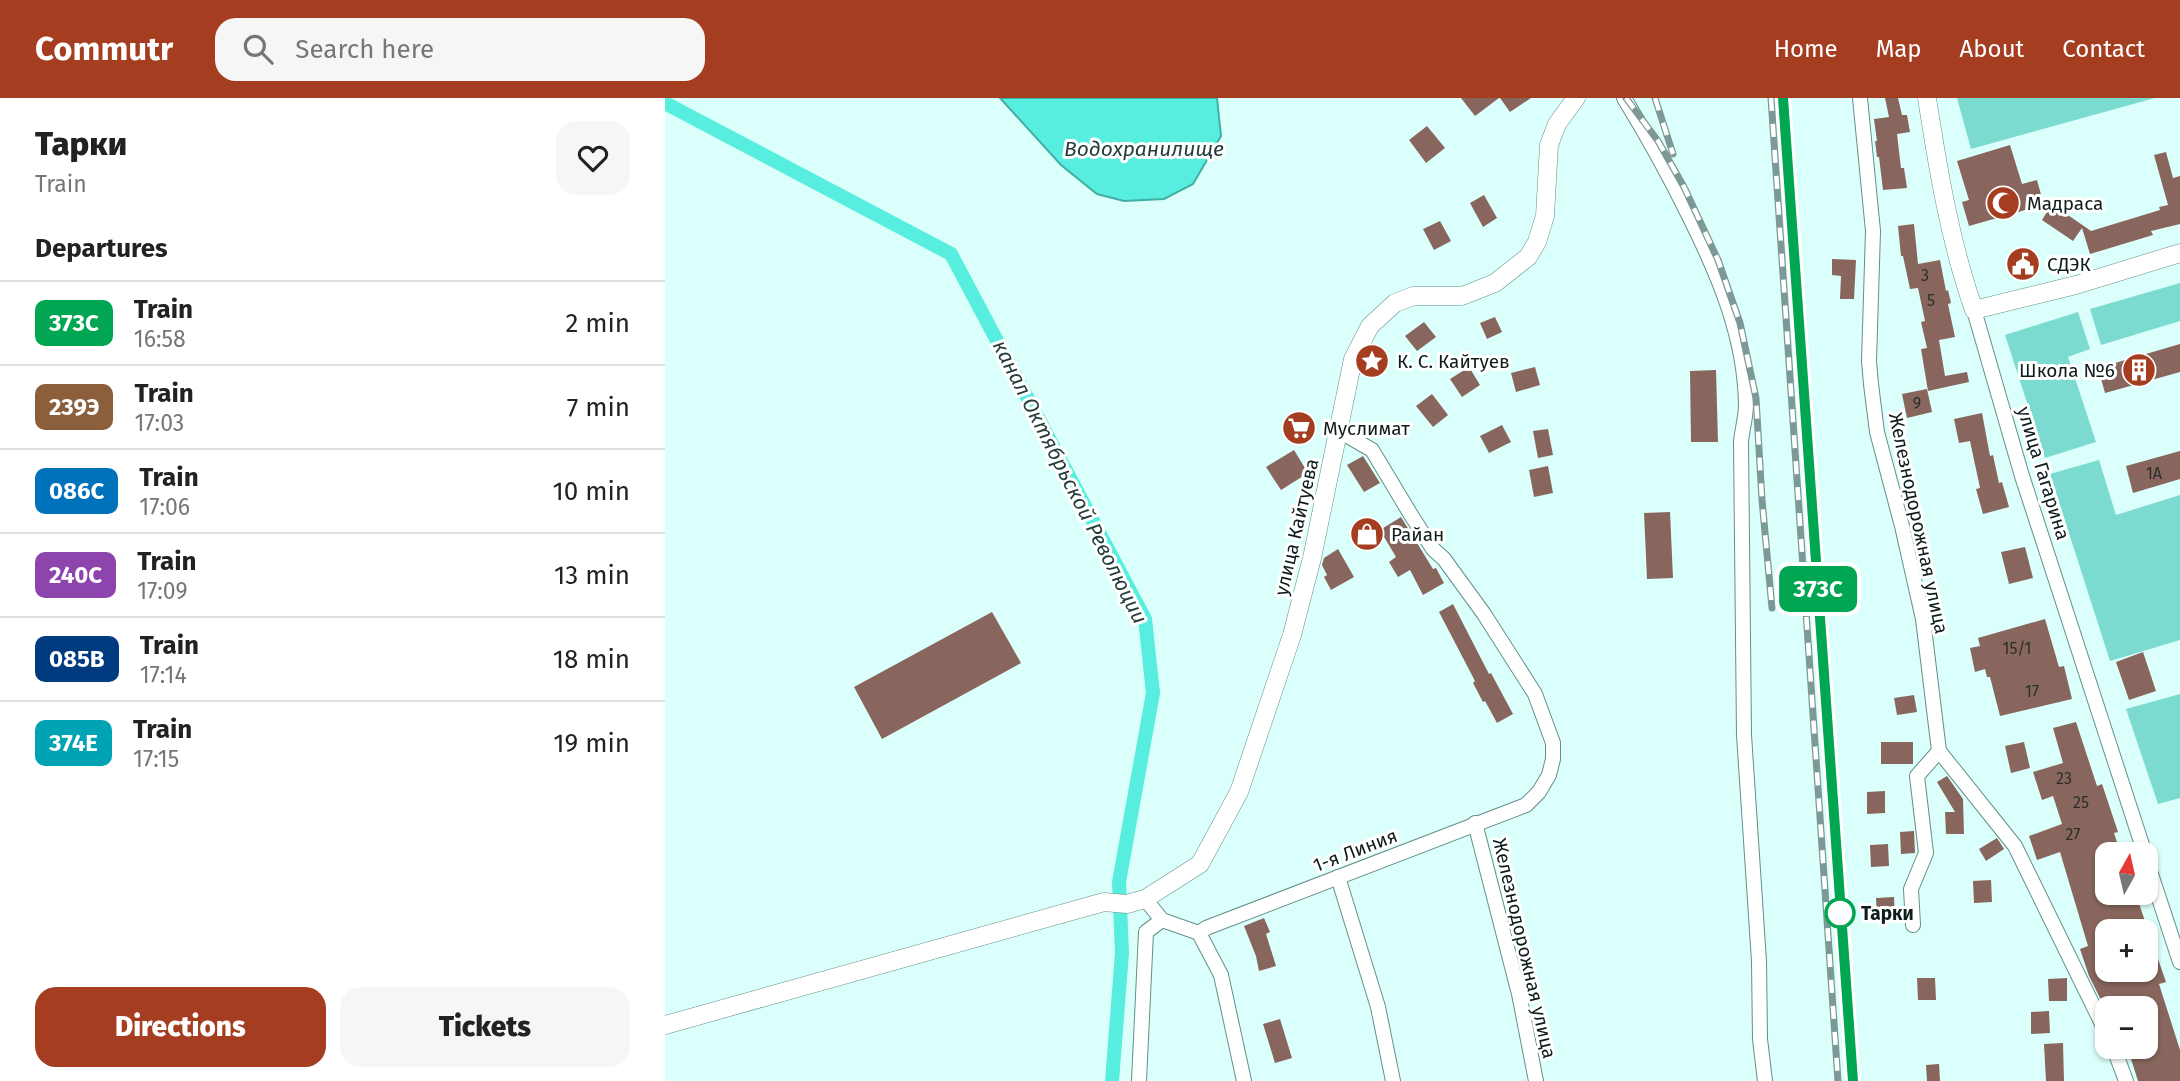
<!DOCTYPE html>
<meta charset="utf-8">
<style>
body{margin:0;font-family:"Fira Sans",sans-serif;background:#f6f6f6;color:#222;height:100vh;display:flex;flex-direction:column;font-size:26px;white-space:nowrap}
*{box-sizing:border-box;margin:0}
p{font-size:23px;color:#767676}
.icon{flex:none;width:38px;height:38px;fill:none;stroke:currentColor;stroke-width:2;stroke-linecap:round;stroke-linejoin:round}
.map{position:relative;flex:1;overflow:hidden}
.details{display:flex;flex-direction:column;background:#fff;width:665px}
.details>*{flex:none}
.badge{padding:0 14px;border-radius:10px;font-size:24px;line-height:46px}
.needle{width:46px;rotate:8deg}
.fabs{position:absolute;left:1430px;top:744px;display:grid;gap:14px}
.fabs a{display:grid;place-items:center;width:63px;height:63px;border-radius:14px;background:#fff;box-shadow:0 2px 5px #0004;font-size:35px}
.map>.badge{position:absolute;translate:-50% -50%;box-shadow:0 0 0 4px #fff}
h2{padding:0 35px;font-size:26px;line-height:63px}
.round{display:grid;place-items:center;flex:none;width:74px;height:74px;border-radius:21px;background:#f6f6f6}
.head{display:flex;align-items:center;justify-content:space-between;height:119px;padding:0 35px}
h1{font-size:33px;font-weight:800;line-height:52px}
.action{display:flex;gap:14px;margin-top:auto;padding:14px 35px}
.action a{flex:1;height:80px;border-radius:21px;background:#a53d21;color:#fff;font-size:28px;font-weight:800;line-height:80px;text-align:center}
.action a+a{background:#f6f6f6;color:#222}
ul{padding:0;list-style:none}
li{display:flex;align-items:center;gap:21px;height:84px;padding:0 35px;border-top:2px solid #e0e0e0}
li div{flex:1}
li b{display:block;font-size:26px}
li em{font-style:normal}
li .badge{min-width:77px;font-weight:700;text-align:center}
header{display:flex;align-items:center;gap:42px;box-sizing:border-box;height:98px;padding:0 35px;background:#a53d21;color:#fff}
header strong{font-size:33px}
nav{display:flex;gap:38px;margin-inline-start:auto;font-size:24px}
.search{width:490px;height:63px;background:#f6f6f6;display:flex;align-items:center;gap:18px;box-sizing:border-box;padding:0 24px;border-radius:21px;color:#767676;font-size:26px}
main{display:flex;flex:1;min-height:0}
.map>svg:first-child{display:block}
.green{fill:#7bdbd1}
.water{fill:#57eee0;stroke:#40afa5;stroke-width:2}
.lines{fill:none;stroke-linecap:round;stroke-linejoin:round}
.canal{stroke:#57eee0;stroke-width:14}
.building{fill:#88665d;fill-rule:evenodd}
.minor-casing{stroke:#658f89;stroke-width:16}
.major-casing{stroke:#658f89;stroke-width:19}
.minor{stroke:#fff;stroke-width:14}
.major{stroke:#fff;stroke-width:18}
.rail-casing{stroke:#7d9995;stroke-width:7}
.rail{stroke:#fff;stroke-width:4.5;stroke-dasharray:13;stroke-linecap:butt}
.line-casing{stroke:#fff;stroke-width:16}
.line{stroke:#00a651;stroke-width:10}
.stop-dot{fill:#fff;stroke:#00a651;stroke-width:3.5}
.labels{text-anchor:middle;stroke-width:6;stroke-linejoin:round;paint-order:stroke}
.number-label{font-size:16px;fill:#2b2f2c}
.poi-label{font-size:19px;fill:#0c1d1b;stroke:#fff;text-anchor:start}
.street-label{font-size:19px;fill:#0c1d1b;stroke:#fff}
.stop-label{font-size:19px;font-weight:bold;fill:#0c1d1b;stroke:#fff;text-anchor:start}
.water-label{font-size:21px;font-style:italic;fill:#253e3b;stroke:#fff}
</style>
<header>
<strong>Commutr</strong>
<div class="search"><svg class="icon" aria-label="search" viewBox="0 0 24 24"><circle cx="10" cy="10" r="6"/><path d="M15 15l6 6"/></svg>Search here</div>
<nav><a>Home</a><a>Map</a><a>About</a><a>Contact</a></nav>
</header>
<main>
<section class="details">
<div class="head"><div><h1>Тарки</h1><p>Train</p></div><a class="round"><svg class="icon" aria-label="heart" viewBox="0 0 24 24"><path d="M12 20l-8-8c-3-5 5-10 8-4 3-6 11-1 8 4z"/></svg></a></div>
<h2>Departures</h2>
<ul>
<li><span class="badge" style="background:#00a651;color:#fff">373C</span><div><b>Train</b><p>16:58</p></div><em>2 min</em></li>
<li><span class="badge" style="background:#8b5e3c;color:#fff">239Э</span><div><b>Train</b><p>17:03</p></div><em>7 min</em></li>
<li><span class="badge" style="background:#0072bc;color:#fff">086С</span><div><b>Train</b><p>17:06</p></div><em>10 min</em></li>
<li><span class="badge" style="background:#8e44ad;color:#fff">240С</span><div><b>Train</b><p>17:09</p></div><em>13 min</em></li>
<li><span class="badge" style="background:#003b80;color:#fff">085В</span><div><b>Train</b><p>17:14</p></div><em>18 min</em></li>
<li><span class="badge" style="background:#00a3b4;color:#fff">374Е</span><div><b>Train</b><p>17:15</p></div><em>19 min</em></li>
</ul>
<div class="action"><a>Directions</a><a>Tickets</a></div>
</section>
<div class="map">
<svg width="1515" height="983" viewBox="0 0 1515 983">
<rect width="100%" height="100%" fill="#dbfffa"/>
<g class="green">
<polygon points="1292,0 1490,0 1306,51"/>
<polygon points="1515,185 1515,223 1436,247 1425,211"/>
<polygon points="1413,214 1425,251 1403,259 1431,344 1380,360 1340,237"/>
<polygon points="1434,362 1451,417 1515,397 1515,542 1445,563 1385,376"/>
<polygon points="1515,596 1515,700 1493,706 1461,611"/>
</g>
<polygon class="water" points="335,0 552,0 556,38 528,86 499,101 459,103 432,96 396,67"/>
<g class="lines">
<polyline class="canal" points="0,5 286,156 480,521 488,595 454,784 457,855 447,983"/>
</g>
<g class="building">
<polygon points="796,0 834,0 810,18"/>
<polygon points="835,0 866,0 845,14"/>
<polygon points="1220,0 1233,0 1237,17 1242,17 1245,34 1232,36 1236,70 1239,70 1242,90 1218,92 1214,59 1212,59 1210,43 1212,43 1209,21 1224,19"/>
<polygon points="762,28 780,50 761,65 744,42"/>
<polygon points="1345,47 1357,86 1372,82 1377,100 1385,105 1304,128 1297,104 1304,102 1292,63"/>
<polygon points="1501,54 1508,80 1515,78 1515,126 1486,133 1488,137 1425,156 1417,130 1408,143 1377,122 1387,106 1426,133 1495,112 1494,109 1503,107 1489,57"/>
<polygon points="819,97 832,120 818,129 805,105"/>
<polygon points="775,123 786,143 769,152 758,131"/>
<polygon points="1249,126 1253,166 1275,162 1281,193 1283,192 1286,205 1283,206 1290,239 1274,242 1280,278 1302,274 1304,284 1263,293 1256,251 1262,250 1256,224 1260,223 1253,190 1245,191 1238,158 1236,158 1233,128"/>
<polygon points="1167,161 1191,162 1189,201 1175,201 1176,178 1167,177"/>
<polygon points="830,219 837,234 822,241 815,225"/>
<polygon points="759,224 771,239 752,253 740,238"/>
<polygon points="1515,246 1515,274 1440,295 1433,270"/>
<polygon points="804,269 815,287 797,299 785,281"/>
<polygon points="870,269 875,287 851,294 846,275"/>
<polygon points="1051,272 1053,344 1026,344 1025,273"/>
<polygon points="1262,291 1267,314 1242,320 1237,296"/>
<polygon points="767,296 783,317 768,329 751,308"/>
<polygon points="1317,315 1325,358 1328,357 1334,385 1337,384 1344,409 1318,416 1311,391 1315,390 1305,343 1294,345 1289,321"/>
<polygon points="837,327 846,344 824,355 815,338"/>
<polygon points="883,331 888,357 873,360 868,333"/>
<polygon points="629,352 643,375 616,392 601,369"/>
<polygon points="1515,353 1515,381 1468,395 1461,368"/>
<polygon points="698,358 715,385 699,394 682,367"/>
<polygon points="883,368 888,395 869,399 864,372"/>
<polygon points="1005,414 1008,480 982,481 979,415"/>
<polygon points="736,419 768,471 771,470 779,485 758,497 745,472 733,479 724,464 731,459 715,432"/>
<polygon points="1360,449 1368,480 1344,486 1336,454"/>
<polygon points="673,451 689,479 666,492 659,479 662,477 657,467 659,460"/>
<polygon points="788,506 824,576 826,575 848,616 832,625 820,603 818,604 808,585 810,583 774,514"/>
<polygon points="327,514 356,565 217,641 189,589"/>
<polygon points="1380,521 1394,569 1399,568 1407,601 1335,618 1325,579 1322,579 1320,571 1310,574 1305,550 1315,548 1313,540"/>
<polygon points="1478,554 1491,593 1464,602 1451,564"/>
<polygon points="1249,597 1252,614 1232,617 1229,600"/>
<path d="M1411,624L1432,688L1437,686L1453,734L1449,735L1456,756H1442V794H1470L1501,884L1494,886L1515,952V983H1473L1462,948H1480V910H1445L1443,904L1438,906L1424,878L1415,851L1423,848L1395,754L1372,762L1364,738L1397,726L1388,698L1377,702L1368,674L1398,665L1388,630ZM1442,833H1480V872H1442Z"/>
<rect x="1216" y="644" width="32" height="22"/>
<polygon points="1359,644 1365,670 1346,675 1340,648"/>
<polygon points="1282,678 1298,701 1299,736 1281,736 1280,714 1290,714 1272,684"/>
<polygon points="1220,693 1220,715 1202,716 1202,694"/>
<polygon points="1249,733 1250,755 1236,756 1235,734"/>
<polygon points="1332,740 1339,751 1321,763 1314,751"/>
<polygon points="1223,746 1224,768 1206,769 1205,747"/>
<polygon points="1326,782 1327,804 1309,805 1308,783"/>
<polygon points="1229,799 1230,821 1212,822 1211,800"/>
<polygon points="599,820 605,834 601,836 611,868 594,873 591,858 579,828"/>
<polygon points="1252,880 1270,880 1271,902 1253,902"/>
<polygon points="1402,880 1402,903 1384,903 1383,881"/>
<polygon points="1384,913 1385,935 1366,936 1366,914"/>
<polygon points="615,921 627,960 610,965 598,926"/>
<polygon points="1398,945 1399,983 1381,983 1379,946"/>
<polygon points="1274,966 1275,983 1262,983 1261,967"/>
</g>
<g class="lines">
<g class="minor-casing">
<g id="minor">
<path d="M959,0C983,39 1004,77 1024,118C1054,178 1080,239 1081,307C1081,319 1077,332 1076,344L1079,637L1094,863L1095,941L1100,983"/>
<polyline points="1195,0 1208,133 1204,263 1206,286 1212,334 1237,428 1258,521 1274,653 1350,748 1442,936"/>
<polyline points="1309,212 1357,378 1480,756"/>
<polyline points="810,725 854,896 871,983"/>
<polyline points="1480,758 1515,864"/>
<polyline points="673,779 713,909 728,983"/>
<polyline points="480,801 497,822 534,835"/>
<polyline points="1248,827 1246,791 1261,755 1252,678 1274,653"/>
<polyline points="534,835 541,830 861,707 874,694 884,677 888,661 888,645 870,596 819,516 779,461 768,451 746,417 707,352 674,333"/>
<polyline points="534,835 556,877 579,983"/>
<polyline points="1448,948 1461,983"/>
<polyline points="474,983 481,834 497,822"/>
</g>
</g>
<g class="major-casing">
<g id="major">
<path d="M1262,0C1273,71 1285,144 1309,212L1411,187L1515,155"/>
<polyline points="0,927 439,804 462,806 480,801 535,766 574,694 627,537 647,460 688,261 705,228 730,205 748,198 797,198 830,185 863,159 872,144 880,118 884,47 892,26 911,0"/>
</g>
</g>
<use href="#minor" class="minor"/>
<use href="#major" class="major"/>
<g class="rail-casing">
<g id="rail">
<polyline points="961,0 993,43 1019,89 1053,162 1075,225 1091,300 1097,402 1107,510"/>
<polyline points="990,0 1008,56"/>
<polyline points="1106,0 1173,983"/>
<polyline points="1118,0 1187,983"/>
</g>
</g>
<use href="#rail" class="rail"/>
</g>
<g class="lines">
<g class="line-casing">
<polyline id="line" points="1118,0 1188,983"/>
</g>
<use href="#line" class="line"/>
</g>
<defs>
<g id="mosque-disc" transform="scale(1.75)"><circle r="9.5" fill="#a53d21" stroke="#fff"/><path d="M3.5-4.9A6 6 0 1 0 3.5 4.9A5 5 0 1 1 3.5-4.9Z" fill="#fff"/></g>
<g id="civic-disc" transform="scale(1.75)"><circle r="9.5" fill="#a53d21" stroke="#fff"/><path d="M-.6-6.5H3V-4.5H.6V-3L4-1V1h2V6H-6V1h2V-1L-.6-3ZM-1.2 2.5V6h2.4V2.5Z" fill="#fff"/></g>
<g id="sight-disc" transform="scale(1.75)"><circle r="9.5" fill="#a53d21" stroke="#fff"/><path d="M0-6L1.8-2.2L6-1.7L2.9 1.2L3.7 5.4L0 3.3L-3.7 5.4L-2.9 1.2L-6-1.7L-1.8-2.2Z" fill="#fff"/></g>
<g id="building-disc" transform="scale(1.75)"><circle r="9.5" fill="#a53d21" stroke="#fff"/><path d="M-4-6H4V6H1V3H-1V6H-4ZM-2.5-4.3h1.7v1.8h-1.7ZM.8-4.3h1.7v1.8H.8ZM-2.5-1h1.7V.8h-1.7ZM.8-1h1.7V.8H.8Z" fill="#fff"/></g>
<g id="supermarket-disc" transform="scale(1.75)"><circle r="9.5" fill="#a53d21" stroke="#fff"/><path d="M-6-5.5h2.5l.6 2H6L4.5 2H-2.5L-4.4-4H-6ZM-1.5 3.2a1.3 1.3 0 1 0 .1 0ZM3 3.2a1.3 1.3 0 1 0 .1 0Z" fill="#fff"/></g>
<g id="shop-disc" transform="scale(1.75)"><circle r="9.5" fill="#a53d21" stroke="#fff"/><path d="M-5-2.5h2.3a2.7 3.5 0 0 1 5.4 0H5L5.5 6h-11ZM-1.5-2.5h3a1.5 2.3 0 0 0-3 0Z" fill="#fff"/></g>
</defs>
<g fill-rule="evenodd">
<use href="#mosque-disc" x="1338" y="105"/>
<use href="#civic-disc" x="1358" y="166"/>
<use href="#sight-disc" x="707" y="263"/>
<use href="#building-disc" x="1474" y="272"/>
<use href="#supermarket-disc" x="634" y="330"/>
<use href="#shop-disc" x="702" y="436"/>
</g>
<circle class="stop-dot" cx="1175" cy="815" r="14"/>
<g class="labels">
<g class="number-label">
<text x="1260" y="183">3</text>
<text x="1266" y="208">5</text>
<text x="1252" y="311">9</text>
<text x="1489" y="381">1А</text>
<text x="1352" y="556">15/1</text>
<text x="1367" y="599">17</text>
<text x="1399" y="686">23</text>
<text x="1416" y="710">25</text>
<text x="1408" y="742">27</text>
</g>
<g class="poi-label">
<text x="1362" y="112">Мадраса</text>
<text x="1382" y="173">СДЭК</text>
<text x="732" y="270">К. С. Кайтуев</text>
<text x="1450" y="279" text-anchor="end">Школа №6</text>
<text x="658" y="337">Муслимат</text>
<text x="726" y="443">Райан</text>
</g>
<g class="street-label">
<text transform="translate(1379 375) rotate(73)" y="7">улица Гагарина</text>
<text transform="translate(1254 425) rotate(78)" y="7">Железнодорожная улица</text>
<text transform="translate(631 429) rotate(-77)" y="7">улица Кайтуева</text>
<text transform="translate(690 752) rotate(-21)" y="7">1-я Линия</text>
<text transform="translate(860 850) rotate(77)" y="7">Железнодорожная улица</text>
</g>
<g class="stop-label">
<text x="1196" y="822">Тарки</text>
</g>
<g class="water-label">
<text x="479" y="58">Водохранилище</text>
<text transform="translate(405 384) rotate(63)" y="7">канал Октябрьской Революции</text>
</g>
</g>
</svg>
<div class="fabs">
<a><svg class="needle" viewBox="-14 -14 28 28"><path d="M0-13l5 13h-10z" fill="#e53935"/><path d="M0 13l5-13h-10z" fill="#767676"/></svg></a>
<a>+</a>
<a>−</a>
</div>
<b class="badge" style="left:1153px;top:491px;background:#00a651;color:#fff">373C</b>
</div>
</main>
